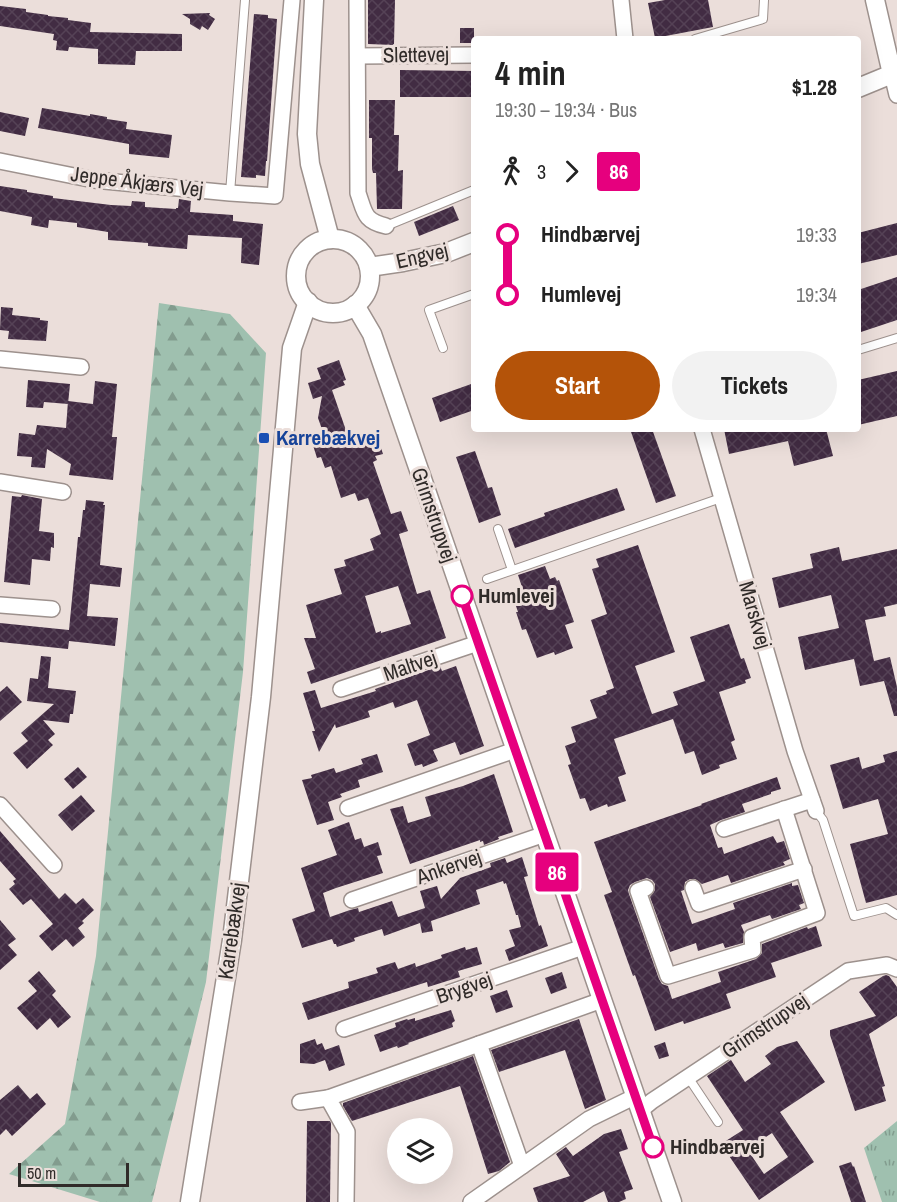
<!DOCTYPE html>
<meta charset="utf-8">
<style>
body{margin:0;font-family:"Archivo Narrow",sans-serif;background:#f2f2f2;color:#222;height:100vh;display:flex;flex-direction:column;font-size:22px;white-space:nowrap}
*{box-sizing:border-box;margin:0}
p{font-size:20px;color:#767676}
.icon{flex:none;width:33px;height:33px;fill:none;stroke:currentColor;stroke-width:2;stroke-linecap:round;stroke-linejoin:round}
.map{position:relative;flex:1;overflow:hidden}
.panel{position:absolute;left:471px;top:36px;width:390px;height:396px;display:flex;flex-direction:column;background:#fff;border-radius:6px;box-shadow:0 6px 24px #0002}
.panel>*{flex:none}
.badge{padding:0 12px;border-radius:4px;font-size:21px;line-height:39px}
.buttons{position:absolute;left:387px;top:1118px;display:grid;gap:12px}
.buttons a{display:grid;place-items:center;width:66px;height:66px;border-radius:50%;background:#fff;box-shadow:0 6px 24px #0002;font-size:30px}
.scale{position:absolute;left:18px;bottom:15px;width:111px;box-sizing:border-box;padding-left:6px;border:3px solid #302b29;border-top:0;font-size:16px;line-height:21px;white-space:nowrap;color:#302b29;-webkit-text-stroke:4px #ebdeda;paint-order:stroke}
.map>.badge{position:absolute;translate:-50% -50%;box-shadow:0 0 0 3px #fff}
.legs{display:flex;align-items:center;gap:9px;height:66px;padding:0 24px;font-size:20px}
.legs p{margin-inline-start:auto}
.overview{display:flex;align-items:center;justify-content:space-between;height:102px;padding:0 24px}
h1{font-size:33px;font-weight:800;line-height:45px}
.primary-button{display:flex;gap:12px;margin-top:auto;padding:12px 24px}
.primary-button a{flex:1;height:69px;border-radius:36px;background:#b45309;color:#fff;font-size:24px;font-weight:800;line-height:69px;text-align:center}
.primary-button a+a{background:#f2f2f2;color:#222}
ul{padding:0 24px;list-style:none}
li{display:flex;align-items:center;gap:21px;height:60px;font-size:22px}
li i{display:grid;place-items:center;width:9px;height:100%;margin:0 8px;background:currentColor}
li i::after{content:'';width:15px;height:15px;margin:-8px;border:4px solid;border-radius:50%;background:#fff}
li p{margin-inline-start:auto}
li:first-child i{background:linear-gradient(#0000 50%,currentColor 0)}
li:last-child i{background:linear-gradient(currentColor 50%,#0000 0)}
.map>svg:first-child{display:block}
.grass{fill:url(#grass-tufts)}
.forest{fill:url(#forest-firs)}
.building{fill:url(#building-cross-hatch);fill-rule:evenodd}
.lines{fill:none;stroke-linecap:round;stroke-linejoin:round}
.service-casing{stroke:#9d918d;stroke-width:10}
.minor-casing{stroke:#9d918d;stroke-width:18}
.tertiary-casing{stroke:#9d918d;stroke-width:21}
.service{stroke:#fff;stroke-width:8}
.minor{stroke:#fff;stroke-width:15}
.tertiary{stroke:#fff;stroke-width:18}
.line-1-casing{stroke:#fff;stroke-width:14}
.line-1{stroke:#e6007e;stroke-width:9}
.transit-dot{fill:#1a4fb4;stroke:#ebdeda;stroke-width:2}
.stop-1-dot{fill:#fff;stroke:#e6007e;stroke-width:3}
.labels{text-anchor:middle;stroke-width:6;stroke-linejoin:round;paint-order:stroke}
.street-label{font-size:21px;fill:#302b29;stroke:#ebdeda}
.transit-label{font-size:21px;font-weight:bold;fill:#164399;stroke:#ebdeda;text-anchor:start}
.stop-label{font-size:21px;font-weight:bold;fill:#302b29;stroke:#ebdeda;text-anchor:start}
</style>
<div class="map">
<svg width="897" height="1202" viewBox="0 0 897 1202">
<defs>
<pattern id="grass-tufts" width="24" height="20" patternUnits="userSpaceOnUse" patternTransform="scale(1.5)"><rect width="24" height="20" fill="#9fc0af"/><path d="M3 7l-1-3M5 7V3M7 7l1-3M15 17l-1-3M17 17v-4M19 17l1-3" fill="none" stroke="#829c8e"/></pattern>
<pattern id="forest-firs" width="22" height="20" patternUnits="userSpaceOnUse" patternTransform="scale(1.5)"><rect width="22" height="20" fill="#9fc0af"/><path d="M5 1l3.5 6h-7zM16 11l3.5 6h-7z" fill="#829c8e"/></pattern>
<pattern id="building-cross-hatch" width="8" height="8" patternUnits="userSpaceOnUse" patternTransform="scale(1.5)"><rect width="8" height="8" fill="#422c43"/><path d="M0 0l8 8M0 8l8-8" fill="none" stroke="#554256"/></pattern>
</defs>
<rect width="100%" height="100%" fill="#ebdeda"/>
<polygon class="grass" points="897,1121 897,1202 882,1202 864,1148"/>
<polygon class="forest" points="159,303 230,314 266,353 243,672 206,982 152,1202 100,1202 9,1174 65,1124 96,956"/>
<g class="building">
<polygon points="368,0 395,0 394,44 393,45 368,44"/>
<polygon points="665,0 708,0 713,27 655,38 648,3"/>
<polygon points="0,6 26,9 26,12 48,15 48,16 68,18 68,20 91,23 90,32 182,34 182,51 136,51 135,65 98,64 98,49 69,47 68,51 56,50 57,41 53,40 54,34 0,26"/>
<polygon points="210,13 209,15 215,19 208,30 202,26 200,30 190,24 190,19 182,14"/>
<polygon points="254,14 268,15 268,18 277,19 267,161 266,161 265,176 256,175 256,178 241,177"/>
<rect x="460" y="28" width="14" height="15"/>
<polygon points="400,70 474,71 474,97 400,97"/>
<polygon points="369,100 395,100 394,135 399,135 398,171 403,170 402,209 377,209 376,173 373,173 372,169 372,138 369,138"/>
<polygon points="42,108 90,116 90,114 107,117 107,119 127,122 126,129 172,135 169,158 129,154 129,144 38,128"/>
<polygon points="0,112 29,118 25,136 0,131"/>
<polygon points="0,186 27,190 27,192 53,196 53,198 111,205 131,206 132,201 145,202 145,207 176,209 176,208 178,208 179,199 191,201 190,212 233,215 233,221 263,224 259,265 241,263 242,238 188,235 187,249 148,246 148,243 108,240 108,232 77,227 77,223 49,220 48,228 31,225 32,217 0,211"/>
<polygon points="453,206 459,220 419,236 414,222"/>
<polygon points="897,223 897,255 858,264 858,233"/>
<polygon points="897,277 897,320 858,333 858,290"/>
<polygon points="1,307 13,308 12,315 40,318 40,320 48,321 46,341 8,339 9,331 0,330"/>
<path d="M339,360L346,380L343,381L345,385L332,390L350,442L359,440L361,445L378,439L383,454L375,456L377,460L373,462L391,514L401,511L408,531L399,534L417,594L430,590L446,638L311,684L307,672L315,669L304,638H316L306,605L342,594L334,569L346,566L344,560L374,550L370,539L381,534L368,498L358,501L355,493L341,498L331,466L325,468L321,457L317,458L311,439L324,435L318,418L322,396L313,399L308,383L321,379L317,368ZM398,586L411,624L381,633V631L376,633L365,596Z"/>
<polygon points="897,371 897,416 858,425 858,380"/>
<polygon points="28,380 70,384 68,404 44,402 43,408 26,407"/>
<polygon points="95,381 117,384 112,437 117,437 113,480 69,475 71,464 47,449 45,468 31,467 32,457 17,456 19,433 35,435 37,425 66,428 68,401 93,404"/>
<polygon points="474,383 474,410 440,422 432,398"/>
<polygon points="630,429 652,429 676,496 656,503"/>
<polygon points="724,429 826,429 833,456 794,466 788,441 729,454"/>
<polygon points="475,451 488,488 492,487 501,515 479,523 456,457"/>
<polygon points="617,488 625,510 515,548 508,529 545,516 544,513"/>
<polygon points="22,495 42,499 39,531 54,533 54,548 51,547 50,561 32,559 30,585 4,582 12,496 21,497"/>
<polygon points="86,500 104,502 103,505 105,505 100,565 122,568 120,587 90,584 87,616 118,618 115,646 69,641 68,649 0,642 0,623 69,630 78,537 80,537 83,510 85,510"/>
<polygon points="638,545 675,652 635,666 652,714 678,705 673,692 705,681 690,637 729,624 741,659 744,658 751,678 745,680 746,683 719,692 735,740 731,742 737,759 719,765 720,768 702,775 694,751 685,754 673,719 614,739 626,774 618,777 626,801 608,807 607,804 590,811 585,798 580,799 568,765 571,764 565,746 576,742 571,727 597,718 590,700 607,694 606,691 614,688 591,620 607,614 592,569 599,567 596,559"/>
<polygon points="839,547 842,561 897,549 897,604 884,607 886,616 865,620 874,661 890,657 897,687 897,716 894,716 884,681 860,686 854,659 805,670 798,637 839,628 831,595 779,608 772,578 813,568 810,554"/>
<polygon points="545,566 550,579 555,577 557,581 559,580 574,622 565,625 573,648 555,655 554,652 537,658 526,629 522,630 516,612 518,612 512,594 523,590 518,575"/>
<polygon points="41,656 51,657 48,688 76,691 73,714 70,714 69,723 43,720 55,734 48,740 53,745 27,769 13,753 28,741 21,733 54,704 27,701 30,678 38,679"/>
<polygon points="440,666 442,671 456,666 484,746 460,755 455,742 433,750 438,761 423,767 422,764 415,766 407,744 430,735 417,700 395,708 393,702 368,711 370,717 336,728 335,724 319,752 312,731 315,731 303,693 315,690 321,708 376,691 375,689"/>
<polygon points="7,686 22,702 0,721 0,692"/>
<polygon points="897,751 897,895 866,903 850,844 888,834 878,799 843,809 830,765 859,757 862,769 885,762 883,755"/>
<polygon points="377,754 383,772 358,780 360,787 340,794 342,797 328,802 334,820 317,825 302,780 312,778 311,775 334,768 336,773 363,764 361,759"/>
<polygon points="78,767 87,777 73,789 64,779"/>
<polygon points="494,774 513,832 498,837 499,839 484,845 483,841 480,842 480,840 410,864 390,809 403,806 408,823 431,816 425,797 463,786"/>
<polygon points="777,777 781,789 771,792 771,794 742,804 745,812 721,820 710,825 718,848 722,847 724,854 773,836 777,843 784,841 790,859 783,862 785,865 731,883 728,875 702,884 695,879 690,879 685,882 684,890 681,891 692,924 735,909 733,903 792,883 792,886 798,885 804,903 799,905 801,909 772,919 770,915 741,925 744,932 743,943 725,948 723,943 698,951 696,943 670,952 650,897 655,890 655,884 652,880 647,878 635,882 630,885 628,890 629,894 659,979 662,984 668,986 672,999 721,982 718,972 756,959 762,953 762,944 807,927 808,929 816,926 822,946 771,963 776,977 726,994 731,1008 684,1024 683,1021 655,1031 635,975 633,976 604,895 612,892 594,842 702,805 701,804"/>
<polygon points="81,795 95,811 72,831 58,815"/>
<polygon points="349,822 355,840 361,838 364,847 378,842 382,855 377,856 383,873 336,888 323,893 330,917 350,910 358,908 359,912 392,901 398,917 425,908 420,891 437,886 441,899 460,878 491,867 490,863 505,858 507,863 522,857 528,876 524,877 539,926 541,925 548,946 509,961 505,950 515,946 509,930 521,927 518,915 516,915 506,883 504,884 503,881 476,890 480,904 431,921 433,931 422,933 420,923 384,936 382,929 354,938 355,941 337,947 336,944 334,944 332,939 302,948 292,919 315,911 301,868 337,855 328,830"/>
<polygon points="0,831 59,899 65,893 76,904 83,898 94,910 82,921 84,923 78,928 85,937 73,947 66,939 52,951 39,936 53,924 31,899 23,905 9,889 15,884 13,881 16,879 0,861"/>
<polygon points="0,920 16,939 8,945 17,955 0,970"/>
<polygon points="465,947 466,950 477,947 482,964 458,971 460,977 428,987 427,982 308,1020 302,1003 349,988 348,982 378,973 376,968 395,962 398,969 415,963 416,967 442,958 441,955"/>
<polygon points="39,971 56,991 52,995 71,1017 58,1028 50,1018 37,1030 17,1008 37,991 28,981"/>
<polygon points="562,972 567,988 551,994 545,978"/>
<polygon points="886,975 889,976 897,987 897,1016 869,1034 885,1086 882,1087 886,1101 855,1111 830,1035 830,1030 876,1016 859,992 883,976"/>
<polygon points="507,990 513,1007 496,1013 490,996"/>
<polygon points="451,1010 455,1021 452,1023 453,1027 408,1043 409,1044 398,1048 397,1046 380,1052 374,1035 396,1027 395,1023 407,1019 408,1020 415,1018 415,1021"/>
<polygon points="579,1019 606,1100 585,1109 565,1050 499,1072 491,1050"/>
<polygon points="315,1039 317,1045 322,1043 325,1050 339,1045 345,1065 329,1071 325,1060 314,1064 300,1063 300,1044"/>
<path d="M797,1041L825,1082L780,1112L814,1162L759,1200L721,1144L743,1130L707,1076L731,1060L745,1082L771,1064L765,1056L777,1047ZM772,1133L788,1157L764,1174L747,1149Z"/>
<polygon points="665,1042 669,1056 659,1059 654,1046"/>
<polygon points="473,1056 510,1162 499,1171 488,1174 460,1086 352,1121 343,1106 343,1103"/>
<polygon points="18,1085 30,1099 37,1093 46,1104 12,1136 6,1129 0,1135 0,1100"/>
<polygon points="307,1121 330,1121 331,1123 330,1202 306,1202"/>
<polygon points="621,1129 628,1149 619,1152 633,1189 624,1192 626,1199 619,1202 608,1202 604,1191 583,1202 538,1202 533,1188 570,1176 556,1154 566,1147 573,1156 604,1134"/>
<polygon points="851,1162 853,1167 854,1166 866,1202 851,1202 839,1166"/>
</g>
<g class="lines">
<g class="service-casing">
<g id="service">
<polyline points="695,39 763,19 764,0"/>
<polyline points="230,193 245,0"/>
<polyline points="386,226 474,190"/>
<polyline points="443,348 429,310 474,294"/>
<polyline points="858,350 897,338"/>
<polyline points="498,529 512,570"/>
<polyline points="487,579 721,498"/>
<polyline points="816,811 823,820 854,916 886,908 897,915"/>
<polyline points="688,1077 718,1122"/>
</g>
</g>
<g class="minor-casing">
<g id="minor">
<path d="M357,0L358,193C365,213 364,221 386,226"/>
<polyline points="621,0 625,39"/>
<polyline points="358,56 474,55"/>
<polyline points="892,74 897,95"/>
<polyline points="0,161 94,180 230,193 275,196 292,0"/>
<polyline points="0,359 81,367"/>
<polyline points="702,429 795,751 816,811"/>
<polyline points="0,482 63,492"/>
<polyline points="0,605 52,609"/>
<polyline points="341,689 478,643"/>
<polyline points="0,805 54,865"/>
<polyline points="348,808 515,750"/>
<polyline points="724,829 812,800"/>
<polyline points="646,888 638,891 668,976 753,950 752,937 817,913 784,809"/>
<polyline points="693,888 699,904 804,869"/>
<polyline points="352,900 545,834"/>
<polyline points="344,1029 583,947"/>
<polyline points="479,1044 522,1166"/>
<polyline points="300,1102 328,1098"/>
<polyline points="641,1110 652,1101 848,971 887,965 897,969"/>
<polyline points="346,1202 347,1132 328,1098 602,1000"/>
<polyline points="471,1202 589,1119 636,1096"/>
</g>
</g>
<g class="tertiary-casing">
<g id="tertiary">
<polyline points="314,0 307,134 310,164 330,239"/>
<polyline points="858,88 892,74 875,0"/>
<circle cx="333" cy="276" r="37"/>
<polyline points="369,267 403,262 446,253 474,242"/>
<polyline points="355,305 372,334 672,1202"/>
<polyline points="190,1202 232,940 261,697 292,348 308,302"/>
</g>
</g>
<use href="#service" class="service"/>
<use href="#minor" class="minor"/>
<use href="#tertiary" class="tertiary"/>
</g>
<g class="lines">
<g class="line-1-casing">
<polyline id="line-1" points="462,596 653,1147"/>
</g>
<use href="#line-1" class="line-1"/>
</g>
<rect class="transit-dot" x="258" y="432" width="12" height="12" rx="3"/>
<g class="stop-1-dot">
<circle cx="462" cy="596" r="10"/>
<circle cx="653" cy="1147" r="10"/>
</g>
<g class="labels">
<g class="street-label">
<text transform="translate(416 55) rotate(-1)" y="7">Slettevej</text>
<text transform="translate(137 182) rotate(7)" y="7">Jeppe Åkjærs Vej</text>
<text transform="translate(422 256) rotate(-13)" y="7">Engvej</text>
<text transform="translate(434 515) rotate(71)" y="7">Grimstrupvej</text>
<text transform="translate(755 615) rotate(74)" y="7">Marskvej</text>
<text transform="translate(410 666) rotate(-19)" y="7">Maltvej</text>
<text transform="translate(449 867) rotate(-19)" y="7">Ankervej</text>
<text transform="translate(232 931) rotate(-82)" y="7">Karrebækvej</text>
<text transform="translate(464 988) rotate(-19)" y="7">Brygvej</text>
<text transform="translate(765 1026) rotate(-34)" y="7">Grimstrupvej</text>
</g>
<g class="transit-label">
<text x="276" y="445">Karrebækvej</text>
</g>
<g class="stop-label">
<text x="478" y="603">Humlevej</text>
<text x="670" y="1154">Hindbærvej</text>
</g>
</g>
</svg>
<div class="buttons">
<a><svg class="icon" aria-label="layers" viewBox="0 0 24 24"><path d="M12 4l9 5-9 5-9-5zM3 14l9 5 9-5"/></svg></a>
</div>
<div class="scale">50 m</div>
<b class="badge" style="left:557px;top:872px;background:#e6007e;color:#fff">86</b>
<section class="panel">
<div class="overview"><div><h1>4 min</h1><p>19:30 – 19:34 · Bus</p></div><b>$1.28</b></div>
<div class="legs"><svg class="icon" aria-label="walk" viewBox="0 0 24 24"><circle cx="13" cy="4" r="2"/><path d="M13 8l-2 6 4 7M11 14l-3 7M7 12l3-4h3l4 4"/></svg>3<svg class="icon" aria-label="forward" viewBox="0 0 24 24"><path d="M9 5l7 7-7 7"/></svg><b class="badge" style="background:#e6007e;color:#fff">86</b></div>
<ul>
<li><i style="color:#e6007e"></i><b>Hindbærvej</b><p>19:33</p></li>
<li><i style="color:#e6007e"></i><b>Humlevej</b><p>19:34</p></li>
</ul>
<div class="primary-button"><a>Start</a><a>Tickets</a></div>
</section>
</div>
